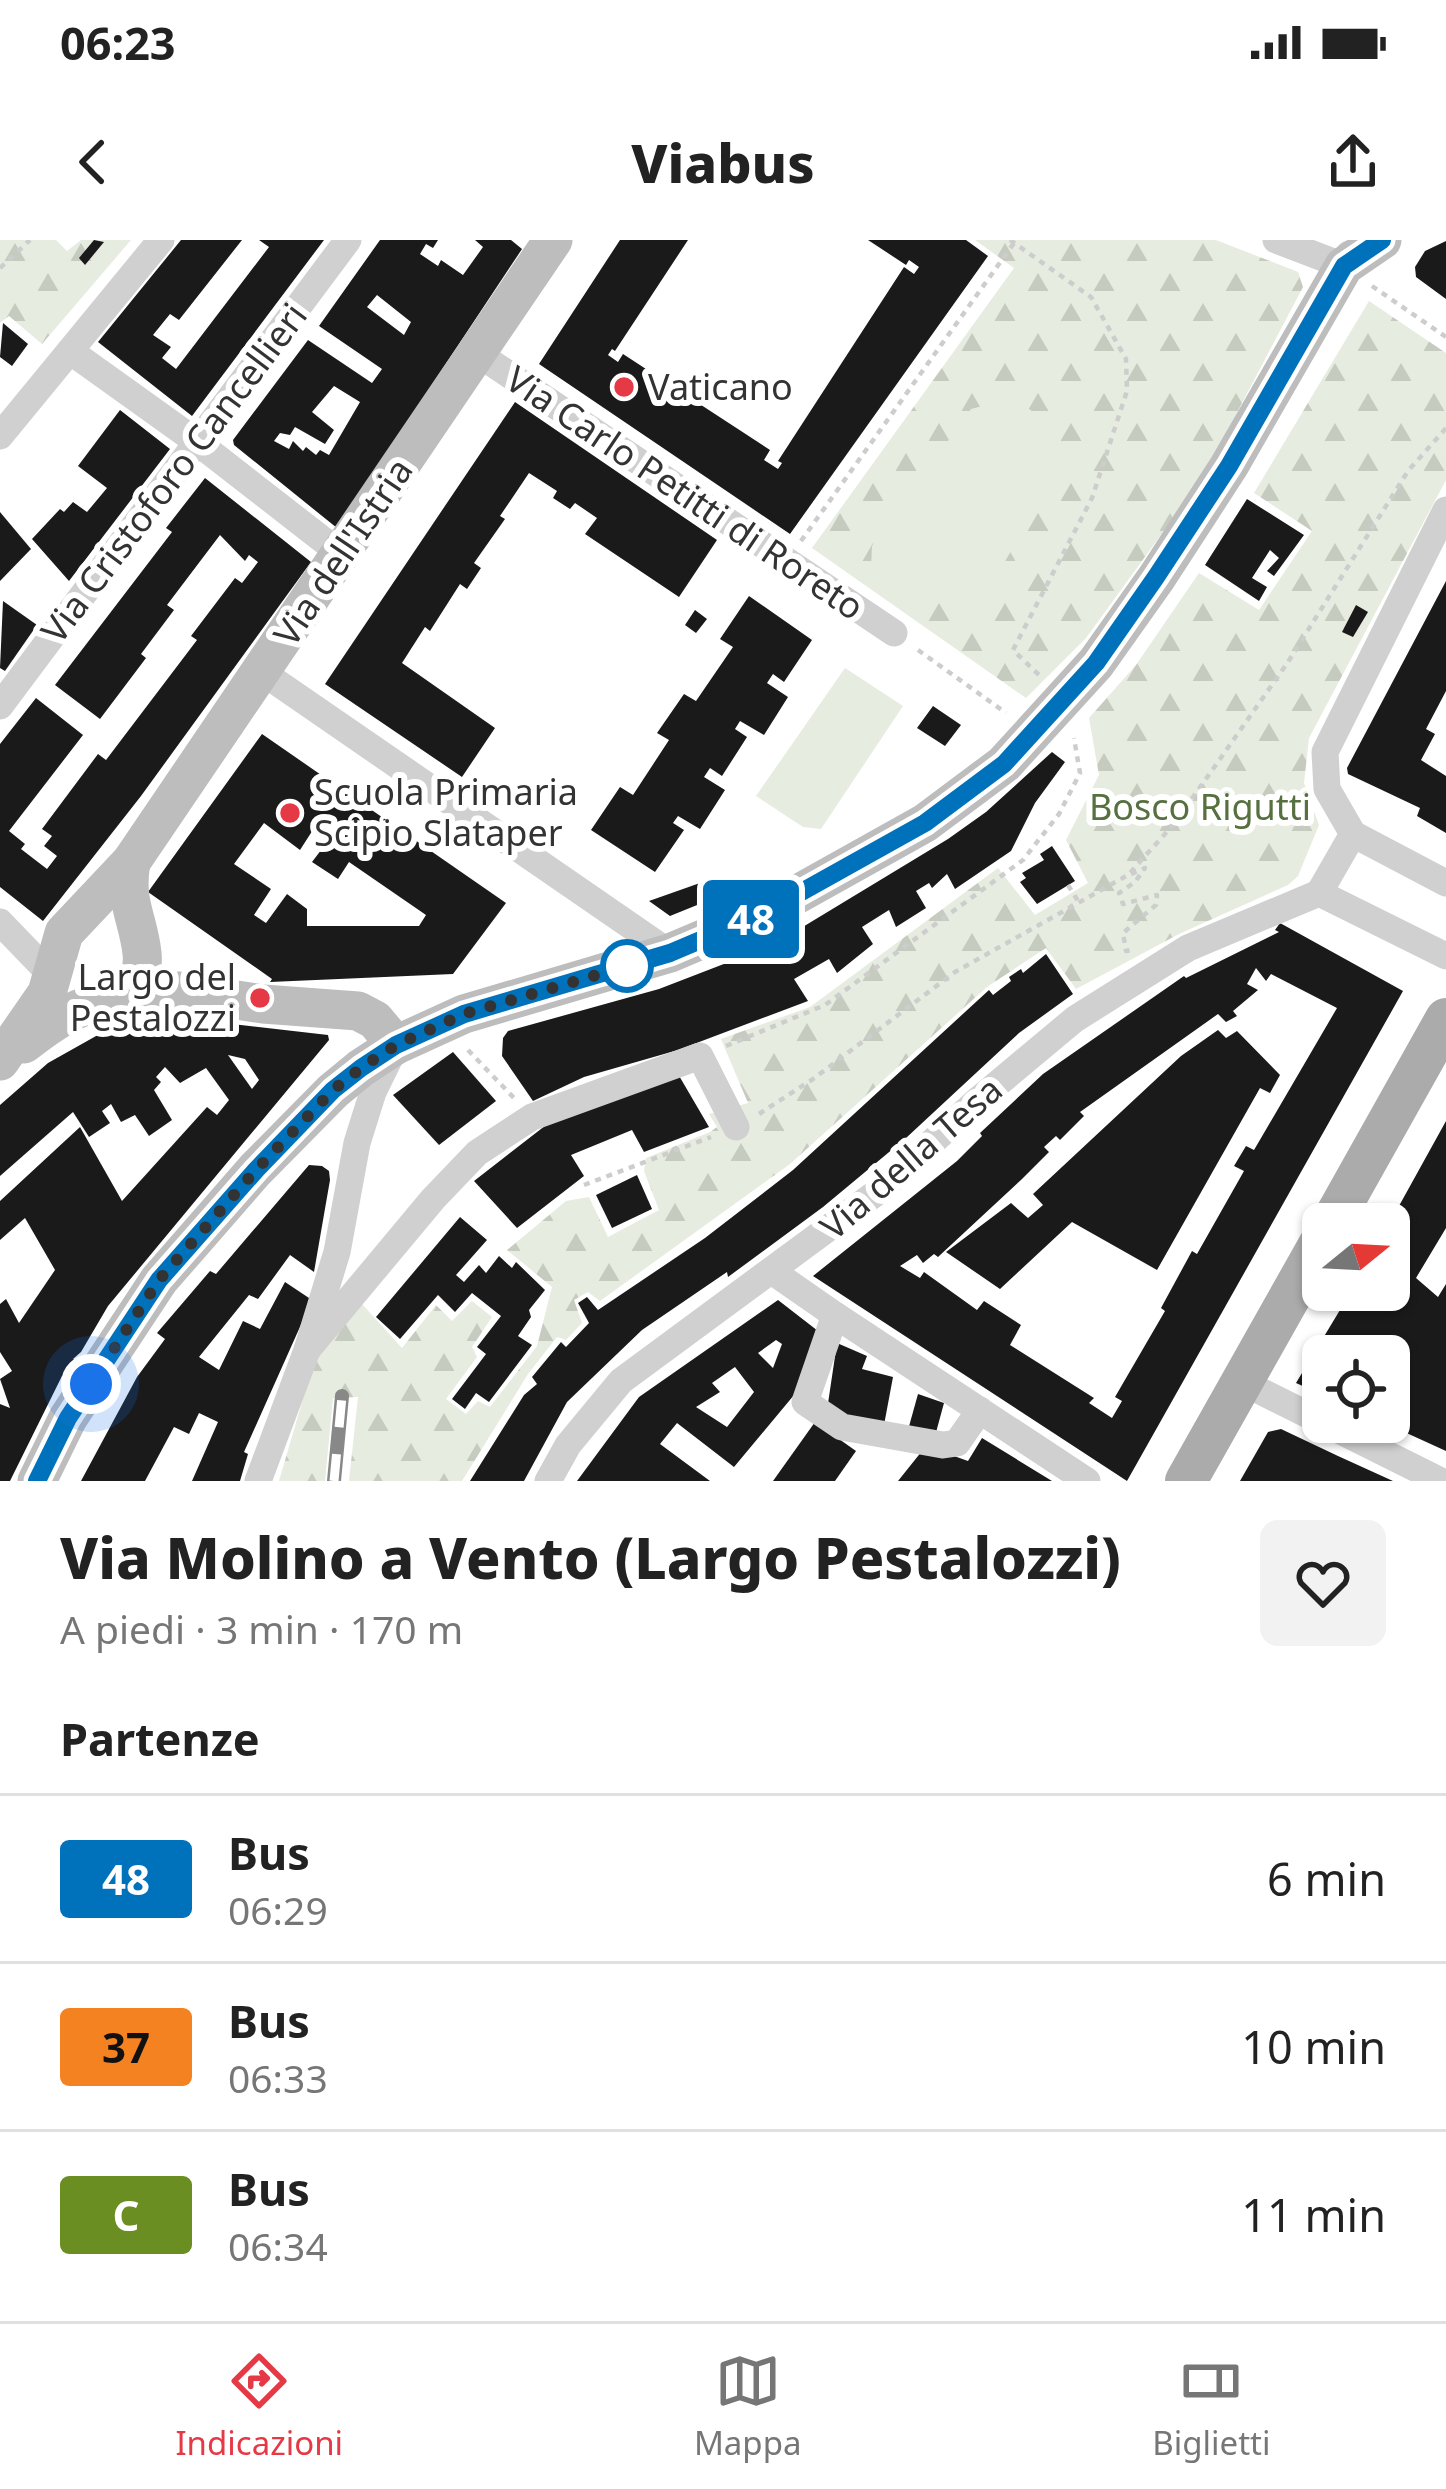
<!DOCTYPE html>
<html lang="it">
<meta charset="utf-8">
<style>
body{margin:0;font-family:"Noto Sans",sans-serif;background:#f2f2f2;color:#222;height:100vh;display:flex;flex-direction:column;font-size:45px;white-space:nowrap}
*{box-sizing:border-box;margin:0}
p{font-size:39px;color:#767676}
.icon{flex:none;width:66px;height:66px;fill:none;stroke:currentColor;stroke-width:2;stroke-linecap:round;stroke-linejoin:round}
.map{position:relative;height:1241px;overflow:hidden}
.sheet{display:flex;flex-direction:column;background:#fff;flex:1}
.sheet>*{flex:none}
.badge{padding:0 24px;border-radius:9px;font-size:42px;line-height:78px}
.needle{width:78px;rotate:72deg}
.fabs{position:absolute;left:1302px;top:963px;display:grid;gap:24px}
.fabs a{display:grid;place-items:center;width:108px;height:108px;border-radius:18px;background:#fff;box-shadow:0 3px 9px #0004;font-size:60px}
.you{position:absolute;width:60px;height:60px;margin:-30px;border:9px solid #fff;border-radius:50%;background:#1a73e8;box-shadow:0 0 0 18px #1a73e833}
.map>.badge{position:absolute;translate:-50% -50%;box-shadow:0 0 0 6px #fff}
h2{padding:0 60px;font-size:45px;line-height:108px}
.round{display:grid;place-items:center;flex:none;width:126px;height:126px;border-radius:18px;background:#f2f2f2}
.overview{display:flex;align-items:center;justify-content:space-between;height:204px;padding:0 60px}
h1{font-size:57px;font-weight:800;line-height:90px}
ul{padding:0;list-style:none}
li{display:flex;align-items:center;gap:36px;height:168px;padding:0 60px;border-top:3px solid #e0e0e0}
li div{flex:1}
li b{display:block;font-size:45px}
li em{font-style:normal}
li .badge{min-width:132px;font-weight:700;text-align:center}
.status{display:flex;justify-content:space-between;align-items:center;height:84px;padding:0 60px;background:#fff;direction:ltr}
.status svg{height:33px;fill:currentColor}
header{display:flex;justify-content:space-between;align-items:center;height:156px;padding:0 60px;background:#fff;font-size:54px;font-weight:800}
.tabs{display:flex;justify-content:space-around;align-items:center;height:168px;border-top:3px solid #e0e0e0;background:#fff;font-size:33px;color:#767676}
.tabs a{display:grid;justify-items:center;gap:6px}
.tabs .active{color:#e63946}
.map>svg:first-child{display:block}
.forest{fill:url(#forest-firs)}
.pitch{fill:#e6ecdf}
.building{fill:#1a1a1a;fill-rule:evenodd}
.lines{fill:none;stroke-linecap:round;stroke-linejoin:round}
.path{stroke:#cdcdcd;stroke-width:4.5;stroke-dasharray:6 6;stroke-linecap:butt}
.minor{stroke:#d0d0d0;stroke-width:27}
.secondary{stroke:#bdbdbd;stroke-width:39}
.primary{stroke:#ababab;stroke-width:42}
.rail-casing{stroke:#888;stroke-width:14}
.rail{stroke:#fff;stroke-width:9;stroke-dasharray:27;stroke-linecap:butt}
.line-casing{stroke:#fff;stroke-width:27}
.line{stroke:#0072bc;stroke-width:18}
.walk{stroke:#333;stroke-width:12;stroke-dasharray:0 21.6}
.poi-dot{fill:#e63946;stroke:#fff;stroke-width:4.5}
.stop-dot{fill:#fff;stroke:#0072bc;stroke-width:6}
.labels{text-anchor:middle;stroke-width:12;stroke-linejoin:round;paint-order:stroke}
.poi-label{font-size:36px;fill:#333;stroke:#fff;text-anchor:start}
.street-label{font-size:36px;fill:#333;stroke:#fff}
.park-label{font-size:36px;fill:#56703f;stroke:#fff}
</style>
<div class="status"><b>06:23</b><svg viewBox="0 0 49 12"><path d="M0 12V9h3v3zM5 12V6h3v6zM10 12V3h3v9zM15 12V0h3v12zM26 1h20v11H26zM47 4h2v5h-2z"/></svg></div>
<header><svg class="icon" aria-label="back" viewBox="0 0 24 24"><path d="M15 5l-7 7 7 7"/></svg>Viabus<svg class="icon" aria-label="share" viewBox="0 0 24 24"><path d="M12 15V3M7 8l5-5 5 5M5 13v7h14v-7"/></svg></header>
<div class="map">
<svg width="1446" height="1241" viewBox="0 0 1446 1241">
<defs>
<pattern id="forest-firs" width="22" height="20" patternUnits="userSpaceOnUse" patternTransform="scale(3)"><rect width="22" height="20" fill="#e6ecdf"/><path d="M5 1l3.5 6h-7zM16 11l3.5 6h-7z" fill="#c6cbc0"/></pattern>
</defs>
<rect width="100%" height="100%" fill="#fff"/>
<g class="forest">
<polygon points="0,0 56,0 67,11 81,0 131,0 42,104 9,76 0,83"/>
<polygon points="975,0 1216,0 1298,32 1303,47 1203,237 1086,398 1026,458 812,308 1014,28"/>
<polygon points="1369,61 1446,113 1446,240 1309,498 1304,543 1319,585 1298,636 1288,645 1179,694 1076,749 1046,708 987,747 790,924 600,1061 588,1052 574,1060 582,1083 566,1100 557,1097 528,1134 462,1241 349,1241 358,1157 333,1158 325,1241 279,1241 317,1111 362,1064 402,1108 436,1065 452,1081 472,1061 492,1077 472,1107 477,1117 446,1159 466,1174 478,1161 490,1167 537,1106 552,1047 507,1010 566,961 589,957 608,997 659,970 644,931 646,918 710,892 717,887 709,874 748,863 721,799 810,767 998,628 1035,675 1088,643 1066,600 1099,535 1089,478 1136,425 1199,333 1259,370 1312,291 1254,253"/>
</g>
<g class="pitch">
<polygon points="1006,160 1025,166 1041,178 1053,193 1059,213 1056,231 1003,325 977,357 945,364 907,361 871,329 872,306 971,169"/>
<polygon points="845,428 903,466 821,589 803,587 756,556"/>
</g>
<g class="building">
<polygon points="94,0 104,2 85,25 79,18"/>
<polygon points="181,0 242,0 179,80 170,74 153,95 171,107 162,118 176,129 269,7 259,0 324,0 192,176 98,102"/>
<path d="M380,0H438L433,8L426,4L420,14L438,26L441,20L463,35L483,7L475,0H511L522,9L337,288L234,205L233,200L308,100L372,143L382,129L319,86ZM377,55L411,82L404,95L367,67ZM334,146L360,162L329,215L320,210L316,215L306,207L303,211L293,201L289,209L274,201L280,193L290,195L295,187L325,204L334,190L312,172Z"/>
<polygon points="620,0 688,0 615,111 612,109 608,115 618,122 623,114 770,210 764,220 778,229 782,223 778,221 904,27 914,34 919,27 909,20 906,25 868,0 966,0 988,16 790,294 539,124"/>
<polygon points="1446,1 1446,59 1416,37 1415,27 1425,11"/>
<polygon points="3,83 28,104 12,126 0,117"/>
<polygon points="515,162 717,300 679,357 585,294 597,278 575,263 570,269 553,258 557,251 529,233 500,276 505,279 474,323 481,328 467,349 460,344 430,391 425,387 402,423 495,488 462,537 325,444"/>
<polygon points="120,170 170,209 69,341 32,299 60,269 64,272 73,262 87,272 107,248 78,226"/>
<polygon points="205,238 311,322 141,556 43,681 0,647 0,504 36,458 83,495 9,591 25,604 21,609 47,629 57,616 44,606 52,596 42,589 98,514 106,520 197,400 191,396 235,338 242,343 258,322 249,315 245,321 220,295 167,365 174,370 141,414 146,418 100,479 55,445 172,292 166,288"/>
<polygon points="1247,259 1304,295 1274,336 1267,331 1279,318 1270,310 1252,338 1267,347 1259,361 1205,325"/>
<polygon points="0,272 31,309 0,341"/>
<polygon points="1446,341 1446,451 1426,489 1435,494 1421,520 1446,536 1446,593 1417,576 1420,568 1348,534 1347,528"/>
<polygon points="749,356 812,400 784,442 773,434 767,443 788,457 764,495 740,481 735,489 747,497 722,536 710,528 704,537 725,550 700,589 678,576 673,583 684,590 655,632 591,590 620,547 633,555 669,500 657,493 684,454 696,461 733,407 720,399"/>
<polygon points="3,361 37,385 5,431 0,428"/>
<polygon points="1356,365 1368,372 1353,397 1342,392"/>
<polygon points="695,370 707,379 696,393 685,385"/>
<polygon points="933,466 961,485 945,506 917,488"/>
<path d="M262,494L506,663L453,734L270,742L272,739L148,652ZM318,582L334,593L312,622L338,639L349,622L426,675L419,686H307V669L287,654L266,683L254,675L271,649L234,624L264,583L300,610Z"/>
<polygon points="1052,512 1065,522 1035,563 1011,611 955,649 947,634 932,648 929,643 916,651 926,668 896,687 889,670 862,687 873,704 837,733 829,719 794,739 808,761 678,810 584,837 533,861 502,816 503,798 508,791 659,749 773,705 948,599 986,572"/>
<polygon points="1052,606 1075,641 1037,664 1020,642 1026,638 1022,633 1044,620 1040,614"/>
<polygon points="700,643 707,661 670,676 649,661"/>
<path d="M1280,683L1403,751L1127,1241L813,1036L957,921L982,896L980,893L1043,834L1184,736L1186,738L1279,692L1275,690ZM1256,728L1266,741L1271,734L1337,768L1254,910L1246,906L1234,926L1244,931L1197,1014L1192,1011L1161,1068L1165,1071L1115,1157L1122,1161L1112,1178L1089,1163L1094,1158L1010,1105L1021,1085L984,1061L977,1070L924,1032L920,1038L900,1026L917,1015L923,1023L934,1014L938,1017L1022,939L1049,912L1044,907L1056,896L1060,900L1084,876L1080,872L1218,774L1226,782L1237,776L1233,771L1258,750L1247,744Z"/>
<polygon points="1046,714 1073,754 1019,793 906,898 823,967 728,1037 727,1032 642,1090 567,1162 524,1241 470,1241 524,1155 537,1144 532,1137 561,1102 566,1107 589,1083 578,1063 587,1057 598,1070 705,998 793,930 989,750 993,755 1011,741 1009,737 1021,729 1023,733"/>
<path d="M137,773L328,795L329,800L108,1066L81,1112L73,1119L77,1121L68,1136H62L10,1241H0V1164L10,1168L0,1139L12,1131L0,1112V1064L6,1059L19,1083L55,1030L25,978L0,1000V961L80,887L122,961L207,867L217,875L229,860L206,828L180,843L165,827L156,837L161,842L154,850L172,880L149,896L135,875L121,882L111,864L102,871L110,883L89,897L73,872L0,936V865L48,823ZM228,815L245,819L259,840L252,849Z"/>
<polygon points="1218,790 1226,798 1237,791 1280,835 1270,853 1260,848 1157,1030 1072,982 1000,1049 946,1012 1011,963 1028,978 1043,965 1033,954 1181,816"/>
<polygon points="453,812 496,861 439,905 393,855"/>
<polygon points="678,834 709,887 644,912 632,890 571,915 584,936 517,988 474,941 550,882"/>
<polygon points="1446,881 1446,988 1416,1038 1438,1057 1446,1044 1446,1211 1389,1185 1389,1116 1323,1116 1323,1155 1296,1143 1352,1050 1389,1050 1389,984"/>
<polygon points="309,925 322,926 329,931 330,940 314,1032 290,1015 258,1059 249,1055 199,1117 219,1130 243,1081 260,1089 285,1042 312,1060 244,1212 248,1214 240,1241 192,1241 218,1182 199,1173 189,1194 174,1187 145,1241 81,1241 137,1137 165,1099 157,1093 210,1031 216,1034"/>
<polygon points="637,935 652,969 612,988 596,955"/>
<polygon points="460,977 487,1000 456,1035 464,1042 479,1025 486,1033 499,1016 512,1028 516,1022 545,1050 529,1070 531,1077 518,1096 532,1105 489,1162 476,1153 465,1169 452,1159 486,1114 477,1107 501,1076 472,1053 455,1072 438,1055 400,1099 376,1077"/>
<path d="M778,1060L818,1091L799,1149L734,1227L677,1183L660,1204L710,1241H577L639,1157ZM776,1100L782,1104L773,1128L758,1113ZM735,1127L754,1152L727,1187L696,1167L720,1152L712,1143Z"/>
<polygon points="837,1103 867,1116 862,1129 893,1137 884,1185 827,1170"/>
<polygon points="918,1154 944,1163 935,1196 908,1190"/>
<polygon points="815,1182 856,1211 835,1241 773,1241"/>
<polygon points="1281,1189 1338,1216 1393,1241 1240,1241 1268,1192"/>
<polygon points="982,1198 1052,1241 898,1241 926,1206 968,1221"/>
</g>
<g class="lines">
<g class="path">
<polyline points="1010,0 1091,57 1126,119 1127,151 1092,258 1013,410 1039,435"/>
<polyline points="0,28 30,0"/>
<polyline points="1372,46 1446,97"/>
<polyline points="801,301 1014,3"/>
<polyline points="918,410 1006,473"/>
<polyline points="1131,634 1145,628 1135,642 1119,653 1123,664 1157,655 1156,665 1123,693 1126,711 1131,710"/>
<polyline points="1068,645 1078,661"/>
<polyline points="726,806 825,765 1023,620 1059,574 1080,533 1074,498"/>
<polyline points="468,810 514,858"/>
<polyline points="759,874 813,839 955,732 1128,635 1173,585 1213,529 1288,422 1408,231 1446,188"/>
<polyline points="584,945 711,897"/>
</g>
<g class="minor">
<polyline points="1276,0 1344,26 1349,14"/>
<polyline points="70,111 197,202 341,314"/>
<polyline points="477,113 894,393"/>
<polyline points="0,196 161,0"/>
<polyline points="262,432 670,713"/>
<polyline points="0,466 348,0"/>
<polyline points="1353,594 1327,549 1325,512 1446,270"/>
<polyline points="1446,643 1353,594 1319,653 1446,716"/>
<polyline points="0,682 52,736"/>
<polyline points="773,1032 835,1075"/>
<polyline points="307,1110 433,959 477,913 532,877 700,816 736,887"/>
<polyline points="1242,1142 1441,1241"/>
<polyline points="980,1170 957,1203 943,1205 842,1187 805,1162 835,1075 1087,1241"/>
<polyline points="258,1241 307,1110 337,1012 357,903 373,852 394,809"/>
<polyline points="548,1241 568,1205 621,1141 880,950 978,860 1075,779 1188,708 1319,653"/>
</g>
<g class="secondary">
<polyline points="119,755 179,751 263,764 358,771 375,780 396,805"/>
<path d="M24,804C38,793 54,781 70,773C98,757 147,757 142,713C138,677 124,663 131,622"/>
<polyline points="0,821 47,753 64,693 131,622 553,0"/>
<polyline points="37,1241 68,1178 159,1040 255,930 333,851 361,828 396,805 464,774 670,713 762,674 925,583 1004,524 1096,423 1157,337 1229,226 1344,26 1382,0"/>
</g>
<g class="primary">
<polyline points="1331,984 1446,779"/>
<polyline points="1186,1241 1323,998"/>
</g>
<g class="rail-casing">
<polyline id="rail" points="334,1241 342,1156"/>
</g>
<use href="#rail" class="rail"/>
</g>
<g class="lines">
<g class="line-casing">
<polyline id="line" points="37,1241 68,1178 159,1040 256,930 333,850 361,828 396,805 464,774 670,713 762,674 925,583 1004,524 1096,423 1156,337 1229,226 1344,26 1382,0"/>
</g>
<use href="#line" class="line"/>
<polyline class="walk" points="91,1144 159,1040 256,930 333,850 361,828 396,805 464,774 634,724 627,726"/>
</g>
<g class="poi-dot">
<circle cx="624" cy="147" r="12"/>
<circle cx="290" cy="573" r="12"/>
<circle cx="260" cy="758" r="12"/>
</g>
<circle class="stop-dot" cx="627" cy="726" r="24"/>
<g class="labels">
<g class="poi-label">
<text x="648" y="160">Vaticano</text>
<text x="314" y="565">Scuola Primaria<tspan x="314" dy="41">Scipio Slataper</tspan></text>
<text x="236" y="750" text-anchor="end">Largo del<tspan x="236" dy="41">Pestalozzi</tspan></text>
</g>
<g class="street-label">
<text transform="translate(174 233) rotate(-53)" y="13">Via Cristoforo Cancellieri</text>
<text transform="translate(685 253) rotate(34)" y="13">Via Carlo Petitti di Roreto</text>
<text transform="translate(343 312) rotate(-56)" y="13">Via dell'Istria</text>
<text transform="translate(911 918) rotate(-41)" y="13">Via della Tesa</text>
</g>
<g class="park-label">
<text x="1200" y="580">Bosco Rigutti</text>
</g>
</g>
</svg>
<div class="fabs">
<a><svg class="needle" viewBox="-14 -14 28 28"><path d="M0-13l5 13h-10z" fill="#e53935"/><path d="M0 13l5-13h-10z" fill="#767676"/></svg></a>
<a><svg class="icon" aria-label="locate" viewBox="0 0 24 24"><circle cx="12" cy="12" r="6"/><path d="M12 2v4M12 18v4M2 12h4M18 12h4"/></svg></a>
</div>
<div class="you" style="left:91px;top:1144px"></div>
<b class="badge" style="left:751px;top:679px;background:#0072bc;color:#fff">48</b>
</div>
<section class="sheet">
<div class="overview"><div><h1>Via Molino a Vento (Largo Pestalozzi)</h1><p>A piedi · 3 min · 170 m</p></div><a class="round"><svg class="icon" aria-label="heart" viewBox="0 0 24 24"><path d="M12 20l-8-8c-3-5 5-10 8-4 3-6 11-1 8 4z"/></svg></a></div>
<h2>Partenze</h2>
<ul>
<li><span class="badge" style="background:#0072bc;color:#fff">48</span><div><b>Bus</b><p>06:29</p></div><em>6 min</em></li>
<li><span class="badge" style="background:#f58220;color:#111">37</span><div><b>Bus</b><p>06:33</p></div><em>10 min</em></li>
<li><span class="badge" style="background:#6b8e23;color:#fff">C</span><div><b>Bus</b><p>06:34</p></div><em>11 min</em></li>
</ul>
</section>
<nav class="tabs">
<a class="active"><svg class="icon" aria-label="directions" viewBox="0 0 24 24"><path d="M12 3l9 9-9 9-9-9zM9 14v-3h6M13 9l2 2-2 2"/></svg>Indicazioni</a>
<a><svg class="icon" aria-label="map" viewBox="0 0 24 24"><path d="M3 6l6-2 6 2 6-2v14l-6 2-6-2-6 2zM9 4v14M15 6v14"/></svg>Mappa</a>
<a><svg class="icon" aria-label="tickets" viewBox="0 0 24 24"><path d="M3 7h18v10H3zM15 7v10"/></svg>Biglietti</a>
</nav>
